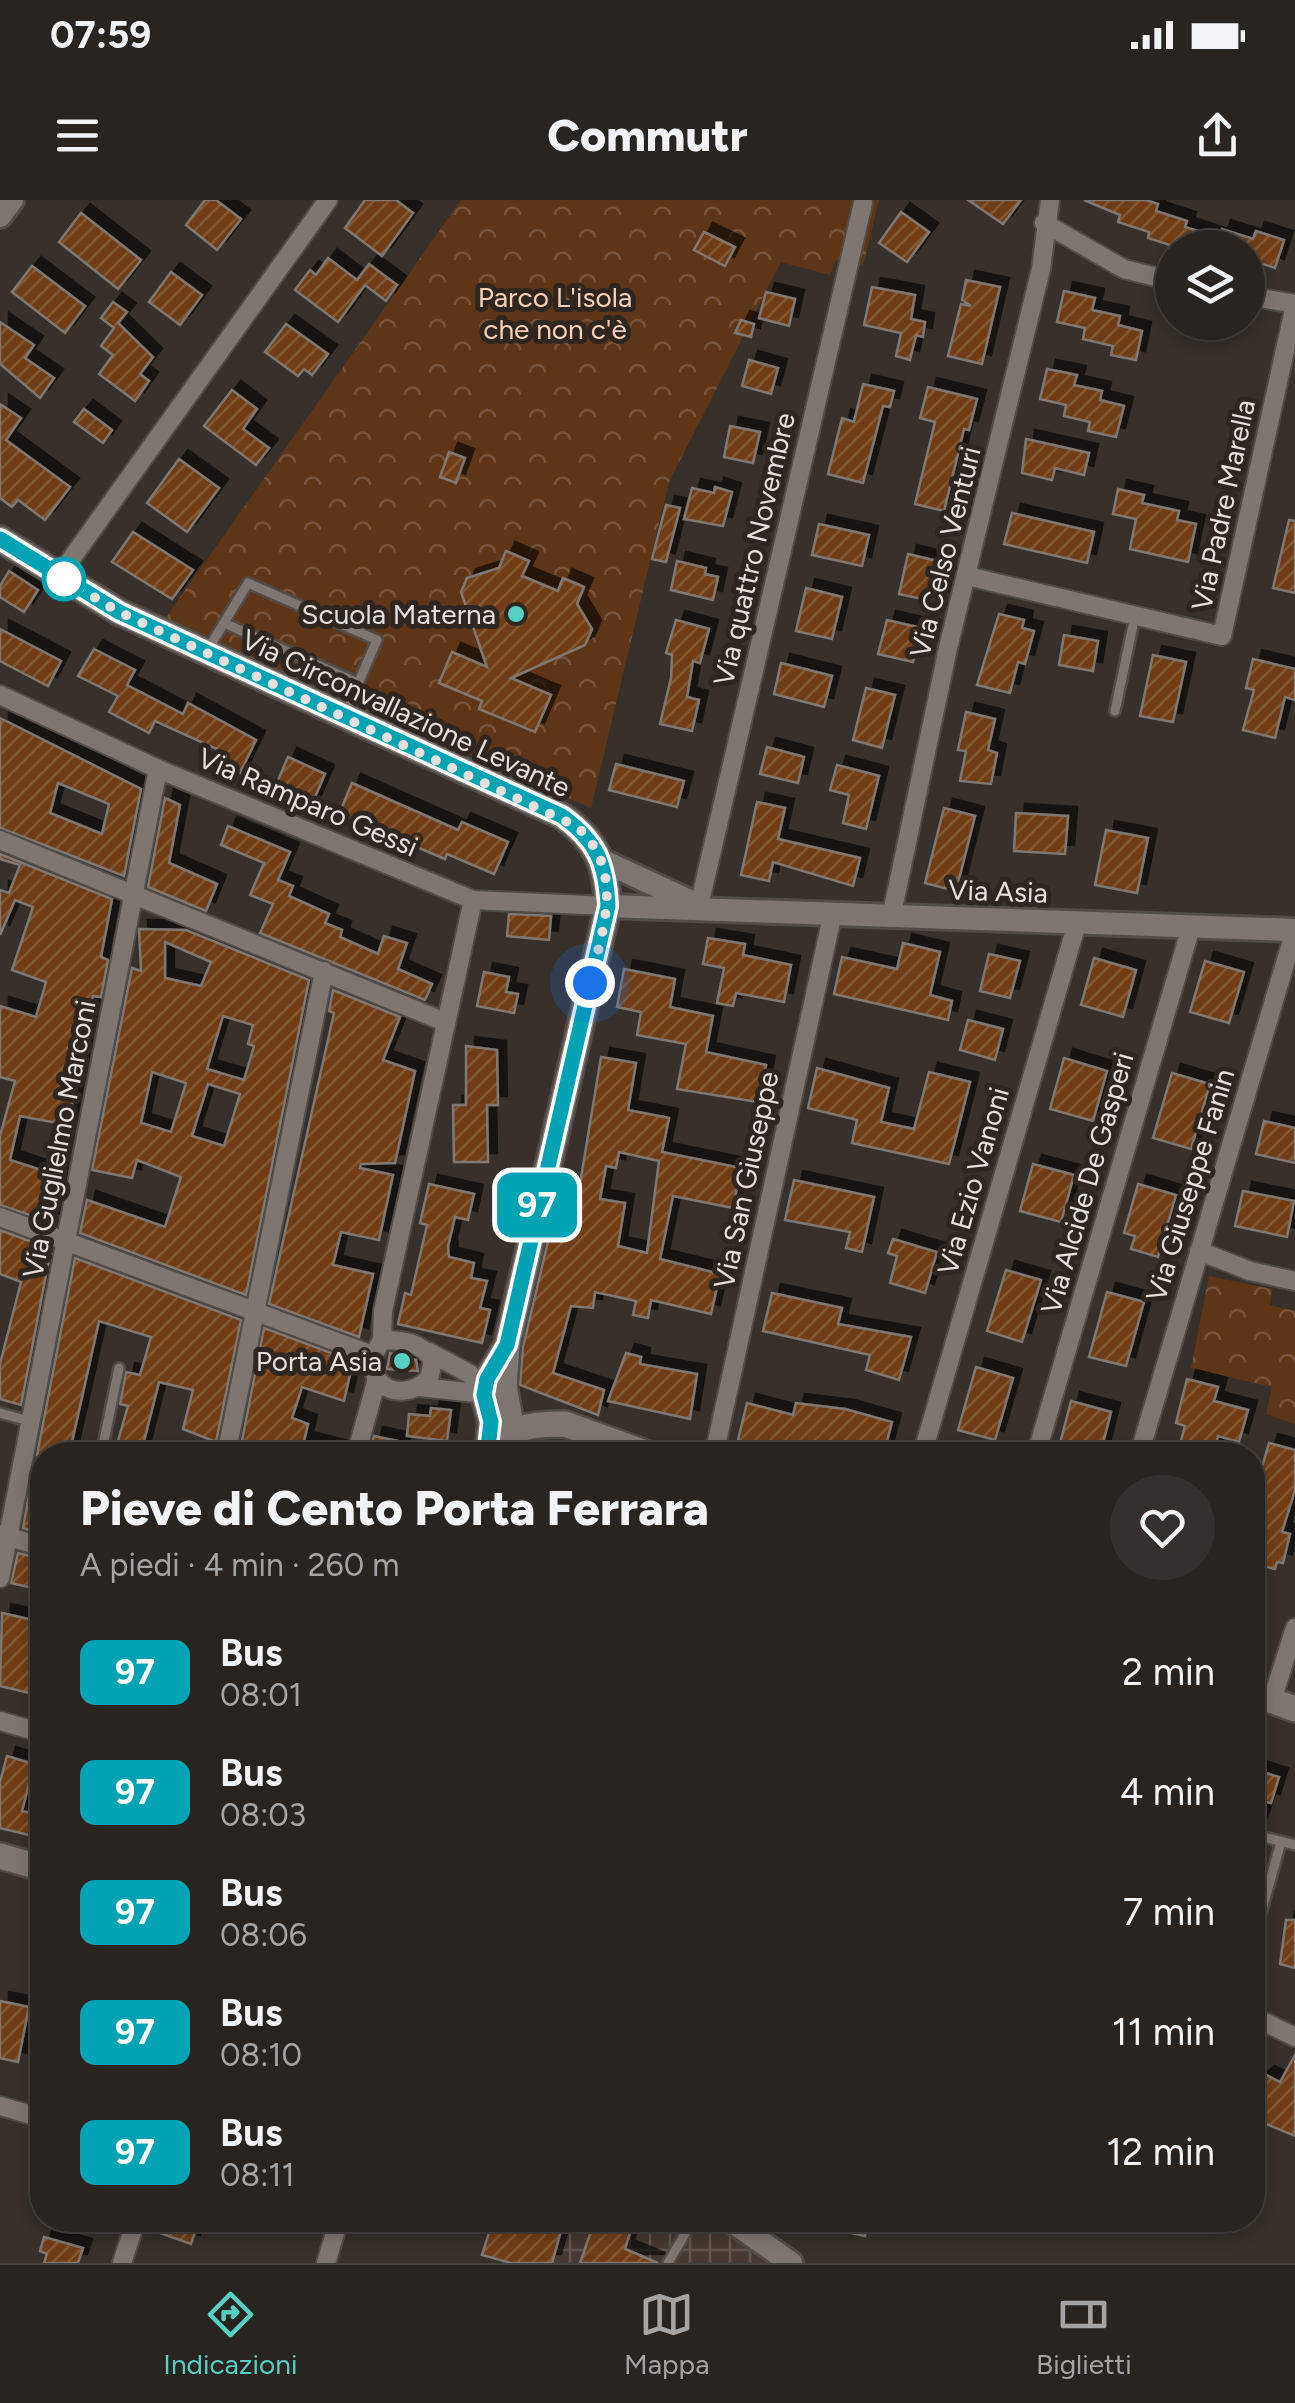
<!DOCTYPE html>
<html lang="it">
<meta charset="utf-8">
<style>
body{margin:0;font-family:Figtree,sans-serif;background:#35302d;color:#f1f3f6;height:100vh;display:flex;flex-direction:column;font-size:38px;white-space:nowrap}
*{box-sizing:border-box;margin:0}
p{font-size:32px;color:#a5a4a5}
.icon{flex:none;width:55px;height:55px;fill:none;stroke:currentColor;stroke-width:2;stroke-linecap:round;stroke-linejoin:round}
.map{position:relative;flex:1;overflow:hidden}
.sheet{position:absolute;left:30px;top:1242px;width:1235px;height:790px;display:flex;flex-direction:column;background:#292420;border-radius:40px;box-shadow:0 5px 15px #0003,0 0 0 2px #45413e}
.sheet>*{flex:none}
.badge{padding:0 20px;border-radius:15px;font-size:35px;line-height:65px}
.fabs{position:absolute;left:1155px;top:30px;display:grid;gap:20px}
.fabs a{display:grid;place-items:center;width:110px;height:110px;border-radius:50%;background:#292420;box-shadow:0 5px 15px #0003,0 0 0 2px #45413e;font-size:50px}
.you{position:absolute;width:50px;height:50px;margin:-25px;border:8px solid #fff;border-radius:50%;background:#1a73e8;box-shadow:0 0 0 15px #1a73e833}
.map>.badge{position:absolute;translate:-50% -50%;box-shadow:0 0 0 5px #fff}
.round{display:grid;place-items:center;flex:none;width:105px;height:105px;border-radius:52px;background:#35302d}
.headline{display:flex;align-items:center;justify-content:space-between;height:170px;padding:0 50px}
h1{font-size:48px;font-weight:800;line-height:75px}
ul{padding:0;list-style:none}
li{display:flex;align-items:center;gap:30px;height:120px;padding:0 50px}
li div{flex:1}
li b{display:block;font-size:38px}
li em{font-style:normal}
li .badge{min-width:110px;font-weight:700;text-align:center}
.status{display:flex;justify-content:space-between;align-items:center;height:70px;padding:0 50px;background:#292420;direction:ltr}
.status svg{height:28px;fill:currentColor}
header{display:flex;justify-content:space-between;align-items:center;height:130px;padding:0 50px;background:#292420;font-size:45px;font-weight:800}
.tab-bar{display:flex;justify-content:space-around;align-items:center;height:140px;border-top:2px solid #45413e;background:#292420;font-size:28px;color:#a5a4a5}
.tab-bar a{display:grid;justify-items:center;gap:5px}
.tab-bar .active{color:#57cec2}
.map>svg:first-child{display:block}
.industrial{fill:url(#industrial-grid)}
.park{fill:url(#park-crowns)}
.building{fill:url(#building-hatch);stroke:#7f7772;stroke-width:2.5;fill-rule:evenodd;filter:url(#shadow)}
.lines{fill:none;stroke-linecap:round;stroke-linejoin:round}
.service-casing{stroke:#524c48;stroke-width:14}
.minor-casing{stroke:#524c48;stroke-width:22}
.tertiary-casing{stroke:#524c48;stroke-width:28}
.secondary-casing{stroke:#524c48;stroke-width:30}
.service{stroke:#7f7671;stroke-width:9}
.minor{stroke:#7f7671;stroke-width:18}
.tertiary{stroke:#7f7671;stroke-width:22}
.secondary{stroke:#7f7671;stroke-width:25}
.line-casing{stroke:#fff;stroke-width:22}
.line{stroke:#00a3b4;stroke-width:15}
.walk{stroke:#e5e0dd;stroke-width:10;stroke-dasharray:0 18}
.stop-dot{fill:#fff;stroke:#00a3b4;stroke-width:5}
.poi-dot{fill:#57cec2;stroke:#2d2621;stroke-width:4}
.labels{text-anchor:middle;stroke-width:10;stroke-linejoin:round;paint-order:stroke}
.park-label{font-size:28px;fill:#f8d1b7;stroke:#2d2621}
.street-label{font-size:28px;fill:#e5e0dd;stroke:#2d2621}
.poi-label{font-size:28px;fill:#e5e0dd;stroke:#2d2621;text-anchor:end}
</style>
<div class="status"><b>07:59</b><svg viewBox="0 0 49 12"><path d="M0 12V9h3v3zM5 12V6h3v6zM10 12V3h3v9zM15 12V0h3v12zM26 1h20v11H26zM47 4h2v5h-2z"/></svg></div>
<header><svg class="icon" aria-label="menu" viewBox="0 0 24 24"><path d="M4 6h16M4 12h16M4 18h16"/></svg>Commutr<svg class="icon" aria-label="share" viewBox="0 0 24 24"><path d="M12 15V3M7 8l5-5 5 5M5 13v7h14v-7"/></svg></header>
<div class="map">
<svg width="1295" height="2063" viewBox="0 0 1295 2063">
<defs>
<pattern id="industrial-grid" width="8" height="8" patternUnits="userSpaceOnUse" patternTransform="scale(2.5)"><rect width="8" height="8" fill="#453931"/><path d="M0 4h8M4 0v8" fill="none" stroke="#60554e"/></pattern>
<pattern id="park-crowns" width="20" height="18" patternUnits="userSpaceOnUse" patternTransform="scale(2.5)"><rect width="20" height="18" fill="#5e3517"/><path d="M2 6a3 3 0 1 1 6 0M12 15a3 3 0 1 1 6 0" fill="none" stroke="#755238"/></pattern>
<pattern id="building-hatch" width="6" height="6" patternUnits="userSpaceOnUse" patternTransform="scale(2.5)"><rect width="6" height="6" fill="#6f3c12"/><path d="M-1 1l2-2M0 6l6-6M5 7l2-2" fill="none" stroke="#835834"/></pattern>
<filter id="shadow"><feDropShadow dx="9" dy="-9" stdDeviation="0" flood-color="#0009"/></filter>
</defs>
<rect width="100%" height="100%" fill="#37302b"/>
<polygon class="industrial" points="514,2020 724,2020 784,2063 502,2063"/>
<g class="park">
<polygon points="461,0 879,0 863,66 836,60 830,75 781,62 669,282 591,608 164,420"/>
<polygon points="1209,1076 1272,1089 1270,1105 1295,1111 1295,1224 1266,1214 1272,1187 1191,1168"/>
</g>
<g class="building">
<polygon points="205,0 216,0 241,19 217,50 186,25"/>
<polygon points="365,0 396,0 413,13 382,56 345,28"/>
<polygon points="968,0 1021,0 1003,24"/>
<polygon points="1084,0 1146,0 1158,4 1156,11 1187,21 1185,27 1219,38 1222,29 1253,39 1256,31 1284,40 1275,68 1248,59 1248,48 1179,48 1148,38 1149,32 1118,22 1120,15"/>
<polygon points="901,12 929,32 907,62 879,43"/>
<polygon points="81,13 141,60 118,89 59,42"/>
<polygon points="704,32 735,47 725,66 694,50"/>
<polygon points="328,58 357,80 369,64 397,85 386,101 365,85 338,122 295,90 310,70 316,75"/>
<polygon points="32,66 85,106 65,133 12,92"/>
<polygon points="171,72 202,95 180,125 149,102"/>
<polygon points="966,80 1000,87 982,164 948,156 961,104 971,106 962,100"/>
<polygon points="872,87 915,95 911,119 925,122 923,137 916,135 910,160 896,156 901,133 864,125"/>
<polygon points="1064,91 1095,98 1092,110 1120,116 1118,125 1142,131 1136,160 1111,155 1113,146 1083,139 1085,128 1057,122"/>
<polygon points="766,92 795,99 789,126 759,118"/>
<polygon points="113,102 127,112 118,123 153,157 140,174 149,181 135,201 99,174 113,155 101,146 114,128 101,118"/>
<polygon points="741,120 754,124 751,137 735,133"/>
<polygon points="0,122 34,145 25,158 54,178 40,198 0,164"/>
<polygon points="286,124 328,154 312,175 304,169 298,176 265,152"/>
<polygon points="749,160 778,168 771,194 742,186"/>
<polygon points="1047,169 1077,175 1074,185 1102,191 1100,200 1124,206 1116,237 1088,231 1090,222 1064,216 1066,205 1040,199"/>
<polygon points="863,184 894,191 890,207 883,206 863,283 828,274 842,218 854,222"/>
<polygon points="928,187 977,199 969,230 964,229 944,311 915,304 935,222 920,218"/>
<polygon points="232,190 257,209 243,229 269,248 256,265 204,226"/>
<polygon points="0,204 21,218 6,240 70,287 45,320 18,300 12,307 0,298"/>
<polygon points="84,209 112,230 103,243 74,222"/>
<polygon points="730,226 760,232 753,263 724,257"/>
<polygon points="1026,239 1089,253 1084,275 1055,268 1052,280 1022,273"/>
<polygon points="449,252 465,258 456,283 440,277"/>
<polygon points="179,259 219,288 187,332 147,303"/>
<polygon points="715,287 732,292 723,326 684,319 692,288 714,293"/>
<polygon points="1118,289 1144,295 1142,303 1179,311 1177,320 1196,324 1188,362 1130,349 1136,319 1113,314"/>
<polygon points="666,305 680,308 666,362 652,359"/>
<polygon points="1012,313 1094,332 1087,363 1004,344"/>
<polygon points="1289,320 1295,321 1295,393 1273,388"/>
<polygon points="819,324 869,335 862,366 812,355"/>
<polygon points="133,332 193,370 172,399 112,362"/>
<polygon points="506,351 529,361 522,376 558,391 563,378 584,387 577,404 592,429 585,445 511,478 551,495 535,532 479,509 482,501 439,483 452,452 487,467 461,392 467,378 499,368"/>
<polygon points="908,354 937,361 927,400 899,394"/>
<polygon points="677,361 706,368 705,374 718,377 713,400 671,390"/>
<polygon points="9,371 38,390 24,412 0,397 0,386"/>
<polygon points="806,388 842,397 832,439 796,431"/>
<polygon points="999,414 1024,420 1022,428 1034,431 1025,464 1018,462 1010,493 977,485"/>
<polygon points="676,420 709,429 700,463 693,461 687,497 699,500 692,531 660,524 671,478 672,455 666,453"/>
<polygon points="887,420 921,428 913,462 878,454"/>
<polygon points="0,429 61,461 48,486 0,461"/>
<polygon points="1064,435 1098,441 1093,471 1059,465"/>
<polygon points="94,449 135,470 127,485 183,514 188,503 256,540 240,573 212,559 217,549 155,521 149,533 109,512 118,496 78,476"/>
<polygon points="1153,455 1186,462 1173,522 1140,516"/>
<polygon points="1253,459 1295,469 1295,500 1285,497 1275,538 1243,530 1254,490 1246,488"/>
<polygon points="781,463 832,476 824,507 774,494"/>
<polygon points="866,488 895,495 882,548 853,540"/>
<polygon points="966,512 995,519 988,550 997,553 991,584 960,581 966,551 958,550"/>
<path d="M0,518L141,589L124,676L0,628ZM58,583L109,604L102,634L50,613Z"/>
<polygon points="767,547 804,557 798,583 760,574"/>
<polygon points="288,557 325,574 312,604 275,587"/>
<polygon points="616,564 684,581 677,607 609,590"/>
<polygon points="837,565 879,576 866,629 843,623 849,595 830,590"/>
<polygon points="352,583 458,630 462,622 508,642 494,674 447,654 445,659 339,614"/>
<polygon points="165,598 180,605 169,663 217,684 206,711 148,687"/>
<polygon points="757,602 785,608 778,639 860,658 853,686 773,662 769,681 741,675"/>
<polygon points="944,608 975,616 956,691 925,683"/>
<polygon points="1016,613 1068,616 1065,654 1014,651"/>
<polygon points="228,626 290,652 278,680 293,686 289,696 329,714 325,723 342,730 340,737 378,754 384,736 407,743 398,769 432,784 425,800 260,733 273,704 250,695 264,663 221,645"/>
<polygon points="1106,630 1148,638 1137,693 1095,685"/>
<polygon points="0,654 112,699 101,757 108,760 101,797 93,796 68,925 20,916 10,960 60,976 50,1022 0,1005 0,936 15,881 0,877 0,806 36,817 46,782 12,770 33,707 15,700 0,735 0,690 9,693 20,665 0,659"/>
<polygon points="509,714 551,716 549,740 507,736"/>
<path d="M139,729L186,730L309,780L246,1095L80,1033L87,1000L165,1027L181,977L137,960L132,978L92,970L132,768L141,771ZM165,742L211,762L201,786L165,778ZM223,816L253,825L248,844L254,846L244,880L207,869ZM152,872L186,883L171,932L141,923ZM208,884L240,894L224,946L192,936Z"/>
<polygon points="708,738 745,744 743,755 791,765 784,802 736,793 733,806 717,803 724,768 703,764"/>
<polygon points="903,743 940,752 930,795 952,801 948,820 834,794 842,757 897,769"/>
<polygon points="989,754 1020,761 1010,798 980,791"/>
<polygon points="1094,758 1136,770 1123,817 1081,805"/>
<polygon points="1205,761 1244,772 1229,823 1190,812"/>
<polygon points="624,769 675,779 670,807 713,816 706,852 766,865 758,902 677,889 686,844 637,835 641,812 617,807"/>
<polygon points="484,772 509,777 506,792 518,794 514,813 477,806"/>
<polygon points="333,790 400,817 383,860 415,871 395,963 361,964 360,968 393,975 379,1040 341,1032 333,1065 373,1074 359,1137 269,1104 334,813 329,811"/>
<polygon points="968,820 1003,829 995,860 960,850"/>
<polygon points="466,846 497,850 498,905 487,905 488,962 454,962 453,905 466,905"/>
<path d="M601,857L636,863L628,910L669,918L662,952L741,968L733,1008L673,996L660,1059L720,1074L711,1114L651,1100L648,1118L633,1115L636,1101L595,1092L593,1108L571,1106L553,1173L604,1190L598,1215L520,1185L523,1147L550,1033L571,1038ZM619,952L659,961L647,1053L618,1046L625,1003L600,999L606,966L616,968Z"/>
<polygon points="1064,858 1107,871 1093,921 1050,909"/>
<polygon points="817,868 889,888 881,922 914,929 929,872 970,882 949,964 852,943 857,920 808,908"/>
<polygon points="1172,873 1210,884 1191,949 1153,938"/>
<polygon points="1264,921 1295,928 1295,963 1256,954"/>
<polygon points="1033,964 1074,975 1061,1022 1020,1011"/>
<polygon points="794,980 874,997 862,1052 846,1048 850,1032 785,1020"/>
<polygon points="429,984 474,994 468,1020 455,1017 448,1046 449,1057 474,1063 471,1078 487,1081 480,1108 490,1110 482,1143 398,1124 405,1093 411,1095 427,1025 420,1023"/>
<polygon points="1138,984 1176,995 1158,1057 1131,1049 1135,1036 1124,1033"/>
<polygon points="1243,991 1294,1001 1287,1037 1235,1026"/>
<polygon points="0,1030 51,1049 21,1205 0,1199 0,1164 21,1082 0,1074"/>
<polygon points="893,1039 937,1052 925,1093 890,1083 897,1056 888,1053"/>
<polygon points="75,1058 241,1120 216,1242 183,1229 193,1190 159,1182 142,1249 118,1241 128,1206 120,1204 126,1172 140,1175 151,1137 99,1121 69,1255 37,1255"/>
<polygon points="1006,1070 1041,1080 1022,1142 987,1131"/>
<polygon points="1107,1092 1144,1102 1126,1166 1089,1157"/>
<polygon points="772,1093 842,1108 838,1124 911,1137 899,1180 866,1170 870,1155 763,1131"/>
<polygon points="264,1128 353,1161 344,1201 302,1187 292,1218 308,1224 304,1241 340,1250 339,1255 251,1255 240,1251"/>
<polygon points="390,1153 416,1160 418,1171 387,1169"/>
<polygon points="626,1153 641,1157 640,1164 697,1174 690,1219 608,1201"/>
<polygon points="976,1167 1013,1178 995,1240 958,1230"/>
<polygon points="1187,1179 1218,1187 1214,1201 1248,1210 1239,1242 1218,1236 1213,1255 1177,1255 1185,1226 1176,1223"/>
<polygon points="1071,1201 1111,1212 1100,1255 1057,1255"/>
<polygon points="747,1203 793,1215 796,1203 845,1209 892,1222 883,1255 786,1255 738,1240"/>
<polygon points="431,1208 451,1210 447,1241 407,1236 409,1214 430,1216"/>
<polygon points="374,1236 402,1242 399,1255 369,1255"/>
<polygon points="1269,1243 1295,1250 1295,1290 1282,1332 1290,1334 1283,1363 1277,1362 1275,1369 1252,1363 1252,1302"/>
<polygon points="35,1262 42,1263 42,1334 23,1328"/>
<polygon points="18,1353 42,1359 42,1390 11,1383"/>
<polygon points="2,1413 42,1422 42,1496 0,1486"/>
<polygon points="7,1556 34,1564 22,1611 35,1614 29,1635 0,1628 0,1582"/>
<polygon points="1252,1569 1279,1577 1271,1603 1266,1602 1258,1627 1252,1628"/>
<polygon points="1286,1720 1295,1720 1295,1768 1280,1764"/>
<polygon points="0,1801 29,1807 18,1862 0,1858"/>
<polygon points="1295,1855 1295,1936 1252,1918 1252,1886 1266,1875 1280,1882"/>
<polygon points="161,2020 199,2020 191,2044 157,2032"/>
<polygon points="493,2020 564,2020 552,2063 511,2063 482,2055"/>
<polygon points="595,2020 634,2020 625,2049 658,2063 580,2063"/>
<polygon points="823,2020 868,2020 865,2036 823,2027"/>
<polygon points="44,2037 83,2048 78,2063 44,2063 47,2054 40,2051"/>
</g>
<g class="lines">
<g class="service-casing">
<g id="service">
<polyline points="224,423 358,483"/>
<polyline points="213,441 248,383 377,440 350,502"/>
<polyline points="1115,511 1135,416"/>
<polyline points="0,1213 29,1221"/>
<polyline points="101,1255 119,1168"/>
<polyline points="1256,1635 1295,1645"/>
<polyline points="1252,1745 1281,1642"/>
<polyline points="668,2063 693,2020"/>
</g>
</g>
<g class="minor-casing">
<g id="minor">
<polyline points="1044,23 1124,69 1172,81"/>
<polyline points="1248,96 1295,104"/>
<polyline points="59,376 328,0"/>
<polyline points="967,376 1222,436 1295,105"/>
<polyline points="0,495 158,569 473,700 608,706"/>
<polyline points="0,640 445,822"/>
<polyline points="699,706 863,3"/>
<polyline points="891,718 948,448 1041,69 1050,0"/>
<polyline points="0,1017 372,1155"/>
<polyline points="1199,1051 1250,1071 1295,1081"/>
<polyline points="382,1140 383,1111 473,700"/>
<path d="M382,1140C402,1140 423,1142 433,1161L429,1179C396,1208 355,1179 382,1140Z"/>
<polyline points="429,1152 470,1174 484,1195"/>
<polyline points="420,1187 494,1195"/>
<polyline points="226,1255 324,771"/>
<polyline points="356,1255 377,1179"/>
<polyline points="714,1255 832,717"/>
<polyline points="922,1255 1077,723"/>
<polyline points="1036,1255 1191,727"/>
<polyline points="1139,1255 1295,730"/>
<polyline points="0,1334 42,1347"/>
<polyline points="0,1378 158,569"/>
<polyline points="1272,1500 1295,1428"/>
<polyline points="0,1521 42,1533"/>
<polyline points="1252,1816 1295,1837"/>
<polyline points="0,1906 42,1918"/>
<polyline points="122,2063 136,2020"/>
<polyline points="326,2063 339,2020"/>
</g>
</g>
<g class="tertiary-casing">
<g id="tertiary">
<polyline points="0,16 12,0"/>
<polyline points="603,661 696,704"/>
<polyline points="608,706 1295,730"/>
<polyline points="730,2020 791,2063"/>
</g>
</g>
<g class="secondary-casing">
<g id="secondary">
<path d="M0,339L119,412L562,616C597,641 606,664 608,706L507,1145L504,1186L512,1231"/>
<polyline points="488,1252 491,1222 484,1195 487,1179 505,1149"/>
<path d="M489,1255C508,1226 531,1224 565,1224L651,1255"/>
<polyline points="1252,1493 1295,1509"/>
<polyline points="0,1656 42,1668"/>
</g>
</g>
<use href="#service" class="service"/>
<use href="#minor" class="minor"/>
<use href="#tertiary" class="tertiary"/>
<use href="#secondary" class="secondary"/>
</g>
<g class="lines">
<g class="line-casing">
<path id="line" d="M0,339L119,412L562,616C597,641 606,664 608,706L507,1145L487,1179L484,1195L491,1222L487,1255"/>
</g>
<use href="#line" class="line"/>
<path class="walk" d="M64,379L119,412L576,626C626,670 603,728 590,783"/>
</g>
<circle class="stop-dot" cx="64" cy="379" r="20"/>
<g class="poi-dot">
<circle cx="516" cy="414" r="10"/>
<circle cx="402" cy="1161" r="10"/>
</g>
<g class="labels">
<g class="park-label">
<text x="555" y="107">Parco L'isola<tspan x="555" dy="32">che non c'è</tspan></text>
</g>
<g class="street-label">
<text transform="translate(1223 305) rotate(-78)" y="10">Via Padre Marella</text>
<text transform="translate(754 349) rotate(-77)" y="10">Via quattro Novembre</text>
<text transform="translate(945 352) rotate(-76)" y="10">Via Celso Venturi</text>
<text transform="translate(406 513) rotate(25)" y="10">Via Circonvallazione Levante</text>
<text transform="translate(308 602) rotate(23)" y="10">Via Ramparo Gessi</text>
<text transform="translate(998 691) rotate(2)" y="10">Via Asia</text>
<text transform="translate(59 939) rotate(-79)" y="10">Via Guglielmo Marconi</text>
<text transform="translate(746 980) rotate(-78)" y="10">Via San Giuseppe</text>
<text transform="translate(973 981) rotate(-74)" y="10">Via Ezio Vanoni</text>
<text transform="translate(1087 983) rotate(-74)" y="10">Via Alcide De Gasperi</text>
<text transform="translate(1190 985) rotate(-73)" y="10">Via Giuseppe Fanin</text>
</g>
<g class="poi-label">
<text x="496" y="424">Scuola Materna</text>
<text x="382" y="1171">Porta Asia</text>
</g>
</g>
</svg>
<div class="fabs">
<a><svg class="icon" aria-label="layers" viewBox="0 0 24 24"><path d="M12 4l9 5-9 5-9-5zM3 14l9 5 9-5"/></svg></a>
</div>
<div class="you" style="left:590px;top:783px"></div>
<b class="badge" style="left:537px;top:1005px;background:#00a3b4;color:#fff">97</b>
<section class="sheet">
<div class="headline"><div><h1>Pieve di Cento Porta Ferrara</h1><p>A piedi · 4 min · 260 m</p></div><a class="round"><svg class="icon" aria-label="heart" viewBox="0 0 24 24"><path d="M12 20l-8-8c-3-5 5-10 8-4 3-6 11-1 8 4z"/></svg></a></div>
<ul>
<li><span class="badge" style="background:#00a3b4;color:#fff">97</span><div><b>Bus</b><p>08:01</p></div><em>2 min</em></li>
<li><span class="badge" style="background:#00a3b4;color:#fff">97</span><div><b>Bus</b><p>08:03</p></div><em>4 min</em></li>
<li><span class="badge" style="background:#00a3b4;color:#fff">97</span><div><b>Bus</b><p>08:06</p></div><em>7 min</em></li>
<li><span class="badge" style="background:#00a3b4;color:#fff">97</span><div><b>Bus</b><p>08:10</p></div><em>11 min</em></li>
<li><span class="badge" style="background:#00a3b4;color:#fff">97</span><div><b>Bus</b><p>08:11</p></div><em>12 min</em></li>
</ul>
</section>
</div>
<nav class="tab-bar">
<a class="active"><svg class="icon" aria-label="directions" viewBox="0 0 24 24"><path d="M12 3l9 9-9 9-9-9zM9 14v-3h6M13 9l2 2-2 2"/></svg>Indicazioni</a>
<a><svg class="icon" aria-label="map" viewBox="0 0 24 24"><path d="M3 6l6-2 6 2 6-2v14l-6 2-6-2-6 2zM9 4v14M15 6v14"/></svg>Mappa</a>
<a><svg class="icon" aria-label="tickets" viewBox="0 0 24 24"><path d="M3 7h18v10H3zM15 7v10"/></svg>Biglietti</a>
</nav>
